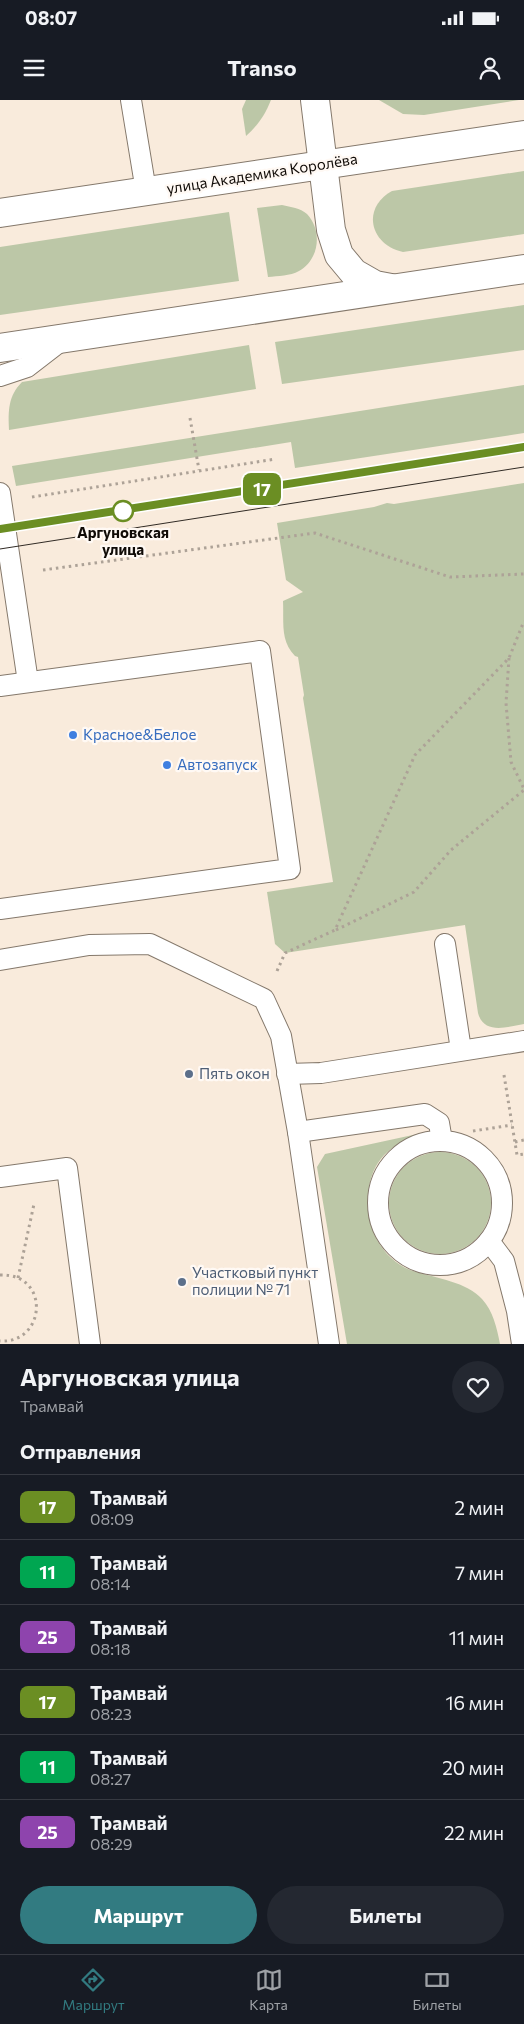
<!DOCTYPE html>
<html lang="ru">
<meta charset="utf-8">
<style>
body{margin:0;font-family:Commissioner,sans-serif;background:#242831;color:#f1f3f6;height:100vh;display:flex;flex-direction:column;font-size:19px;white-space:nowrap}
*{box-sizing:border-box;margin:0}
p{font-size:16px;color:#9ea1a6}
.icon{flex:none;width:28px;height:28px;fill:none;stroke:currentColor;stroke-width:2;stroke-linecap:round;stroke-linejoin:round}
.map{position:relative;height:1244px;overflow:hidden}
.panel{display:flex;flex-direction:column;background:#171b24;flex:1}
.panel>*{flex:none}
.badge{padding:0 10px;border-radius:8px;font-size:18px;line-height:32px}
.map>.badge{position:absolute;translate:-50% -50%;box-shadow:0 0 0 2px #fff}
h2{padding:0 20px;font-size:19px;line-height:45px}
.round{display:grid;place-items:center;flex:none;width:52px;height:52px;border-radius:26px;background:#242831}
.headline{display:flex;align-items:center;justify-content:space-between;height:85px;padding:0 20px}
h1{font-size:24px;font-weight:700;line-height:38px}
.primary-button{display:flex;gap:10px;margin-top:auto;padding:10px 20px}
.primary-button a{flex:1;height:58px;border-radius:30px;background:#327b81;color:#fff;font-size:20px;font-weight:700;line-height:58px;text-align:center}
.primary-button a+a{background:#242831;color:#f1f3f6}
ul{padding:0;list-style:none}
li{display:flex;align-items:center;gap:15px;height:65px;padding:0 20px;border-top:1px solid #363941}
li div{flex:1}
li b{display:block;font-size:19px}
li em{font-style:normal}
li .badge{min-width:55px;font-weight:700;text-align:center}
.status{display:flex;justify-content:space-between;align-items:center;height:35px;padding:0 25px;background:#171b24;direction:ltr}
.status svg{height:14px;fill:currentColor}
header{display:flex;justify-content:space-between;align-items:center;height:65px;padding:0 20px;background:#171b24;font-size:22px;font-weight:700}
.dock{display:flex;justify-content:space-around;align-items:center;height:70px;border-top:1px solid #363941;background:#171b24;font-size:14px;color:#9ea1a6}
.dock a{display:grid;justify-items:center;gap:2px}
.dock .current{color:#327b81}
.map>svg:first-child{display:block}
.green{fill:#bcc7a7}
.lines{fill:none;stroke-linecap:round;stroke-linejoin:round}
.service-casing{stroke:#84786b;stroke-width:22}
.secondary-casing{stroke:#84786b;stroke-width:30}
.path{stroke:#ada297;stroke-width:3;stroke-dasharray:2.5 4;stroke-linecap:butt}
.service{stroke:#fff;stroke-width:20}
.secondary{stroke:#fff;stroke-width:28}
.tram{stroke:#312b25;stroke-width:1}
.line-casing{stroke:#fff;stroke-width:11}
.line{stroke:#6b8e23;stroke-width:8}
.stop-dot{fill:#fff;stroke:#6b8e23;stroke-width:2.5}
.shop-dot{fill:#3f7fe0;stroke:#fff9f4;stroke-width:2}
.service-dot{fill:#5c6f8a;stroke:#fff9f4;stroke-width:2}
.labels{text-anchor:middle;stroke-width:4.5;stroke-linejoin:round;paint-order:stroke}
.street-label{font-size:15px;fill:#100b07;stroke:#fff9f4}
.stop-label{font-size:15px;font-weight:bold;fill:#100b07;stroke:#fff9f4}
.shop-label{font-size:15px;fill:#366cbe;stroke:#fff9f4;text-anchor:start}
.service-label{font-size:15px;fill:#4e5e75;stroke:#fff9f4;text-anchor:start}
</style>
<div class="status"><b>08:07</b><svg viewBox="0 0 49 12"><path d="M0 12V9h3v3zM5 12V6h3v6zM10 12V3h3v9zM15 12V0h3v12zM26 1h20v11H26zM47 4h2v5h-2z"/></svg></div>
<header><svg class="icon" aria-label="menu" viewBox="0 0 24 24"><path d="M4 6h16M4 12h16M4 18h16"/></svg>Transo<svg class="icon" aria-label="person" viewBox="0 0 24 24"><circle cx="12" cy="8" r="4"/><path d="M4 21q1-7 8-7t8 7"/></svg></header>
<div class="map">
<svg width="524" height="1244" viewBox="0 0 524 1244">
<rect width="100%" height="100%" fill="#f9ebdc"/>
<g class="green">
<path d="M246,0H271C265,15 258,25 246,36L242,9Z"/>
<polygon points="379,0 519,0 424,15 403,14"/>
<path d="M524,71V134L403,152C370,145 361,108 392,91Z"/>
<path d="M282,105C291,107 300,108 307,114C323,131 319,160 299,171C290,176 278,176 268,177L257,108Z"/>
<polygon points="229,112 239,181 0,215 0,147"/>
<polygon points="524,205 524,250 282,284 275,242"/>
<path d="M249,245L256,289L9,330C8,311 8,296 22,282Z"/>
<polygon points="524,285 524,333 295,368 291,342 16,386 12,366"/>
<path d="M524,383V924C507,927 484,935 478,913L465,825L285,853L275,844L267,792L333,782L303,598L304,595L298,557L295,556C280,541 284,522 283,501L303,492L286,480L277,423L374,407L387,403L394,404Z"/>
<path d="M422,1033C394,1044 375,1055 369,1087C362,1122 380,1161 416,1172C436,1178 467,1182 482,1199C493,1211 497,1228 500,1244H347L317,1067L325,1054Z"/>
<circle cx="440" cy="1103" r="51"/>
</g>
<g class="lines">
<g class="service-casing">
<g id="service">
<polyline points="131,0 146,91"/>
<polyline points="0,276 27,267 62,240"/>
<polyline points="0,393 28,582"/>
<polyline points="0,586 260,551 290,769 0,809"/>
<polyline points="445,844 461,950"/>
<polyline points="0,860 89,845 150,844 264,899 281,936 298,1032 329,1244"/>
<polyline points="287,974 321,973 524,941"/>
<polyline points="298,1032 425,1014 439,1023 442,1041"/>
<circle cx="440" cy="1103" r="62"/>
<polyline points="0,1077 67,1068 90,1244"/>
<polyline points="489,1141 504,1161 517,1211 522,1244"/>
</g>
</g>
<g class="secondary-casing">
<g id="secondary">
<polyline points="315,0 331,130 339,155 354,173 375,185 391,188"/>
<polyline points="0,113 524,35"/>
<polyline points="0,248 524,169"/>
</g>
</g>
<g class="path">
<polyline points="190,318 199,370"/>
<polyline points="32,397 276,359"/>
<polyline points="43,470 315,433 450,477 524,474"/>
<polyline points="509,558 506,603 511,662 524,689"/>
<polyline points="336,830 414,792 451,750 524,690"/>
<polyline points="277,871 285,853 335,830 415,655 509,558 524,521"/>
<polyline points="504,975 517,1055 524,1054"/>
<polyline points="473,1031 512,1025"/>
<polyline points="515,1042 524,1040"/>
<path d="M0,1175C51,1173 46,1244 0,1241"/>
<polyline points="18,1178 34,1104"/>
</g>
<use href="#service" class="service"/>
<use href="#secondary" class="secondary"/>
<g class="tram">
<polyline points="0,429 524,347"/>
<polyline points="0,449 524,367"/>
</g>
</g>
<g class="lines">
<g class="line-casing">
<polyline id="line" points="0,429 524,347"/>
</g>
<use href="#line" class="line"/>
</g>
<circle class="stop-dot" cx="123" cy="411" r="10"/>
<g class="shop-dot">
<circle cx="73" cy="635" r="5"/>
<circle cx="167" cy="665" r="5"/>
</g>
<g class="service-dot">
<circle cx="189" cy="974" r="5"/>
<circle cx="182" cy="1182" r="5"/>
</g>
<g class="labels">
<g class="street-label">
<text transform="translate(262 74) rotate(-9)" y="5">улица Академика Королёва</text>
</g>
<g class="stop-label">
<text x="123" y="438">Аргуновская<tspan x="123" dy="17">улица</tspan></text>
</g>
<g class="shop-label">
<text x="83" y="640">Красное&amp;Белое</text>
<text x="177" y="670">Автозапуск</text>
</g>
<g class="service-label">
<text x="199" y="979">Пять окон</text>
<text x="192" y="1178">Участковый пункт<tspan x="192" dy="17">полиции № 71</tspan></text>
</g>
</g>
</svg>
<b class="badge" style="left:262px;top:389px;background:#6b8e23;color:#fff">17</b>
</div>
<section class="panel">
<div class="headline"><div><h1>Аргуновская улица</h1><p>Трамвай</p></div><a class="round"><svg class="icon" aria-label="heart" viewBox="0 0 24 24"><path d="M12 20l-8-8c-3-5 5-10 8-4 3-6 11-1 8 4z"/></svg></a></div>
<h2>Отправления</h2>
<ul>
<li><span class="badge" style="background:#6b8e23;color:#fff">17</span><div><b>Трамвай</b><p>08:09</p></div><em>2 мин</em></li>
<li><span class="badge" style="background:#00a651;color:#fff">11</span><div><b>Трамвай</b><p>08:14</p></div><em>7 мин</em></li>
<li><span class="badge" style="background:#8e44ad;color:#fff">25</span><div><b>Трамвай</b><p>08:18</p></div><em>11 мин</em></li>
<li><span class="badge" style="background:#6b8e23;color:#fff">17</span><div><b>Трамвай</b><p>08:23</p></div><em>16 мин</em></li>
<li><span class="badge" style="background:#00a651;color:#fff">11</span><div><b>Трамвай</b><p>08:27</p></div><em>20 мин</em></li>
<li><span class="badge" style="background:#8e44ad;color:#fff">25</span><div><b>Трамвай</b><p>08:29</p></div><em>22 мин</em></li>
</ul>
<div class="primary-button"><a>Маршрут</a><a>Билеты</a></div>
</section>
<nav class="dock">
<a class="current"><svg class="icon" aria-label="directions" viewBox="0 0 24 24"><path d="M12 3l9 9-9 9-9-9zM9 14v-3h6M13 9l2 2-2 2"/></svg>Маршрут</a>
<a><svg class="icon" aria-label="map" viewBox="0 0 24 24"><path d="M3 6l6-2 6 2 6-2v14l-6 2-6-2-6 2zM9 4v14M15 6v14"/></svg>Карта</a>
<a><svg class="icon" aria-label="tickets" viewBox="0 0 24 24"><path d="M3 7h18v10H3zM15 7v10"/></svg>Билеты</a>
</nav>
